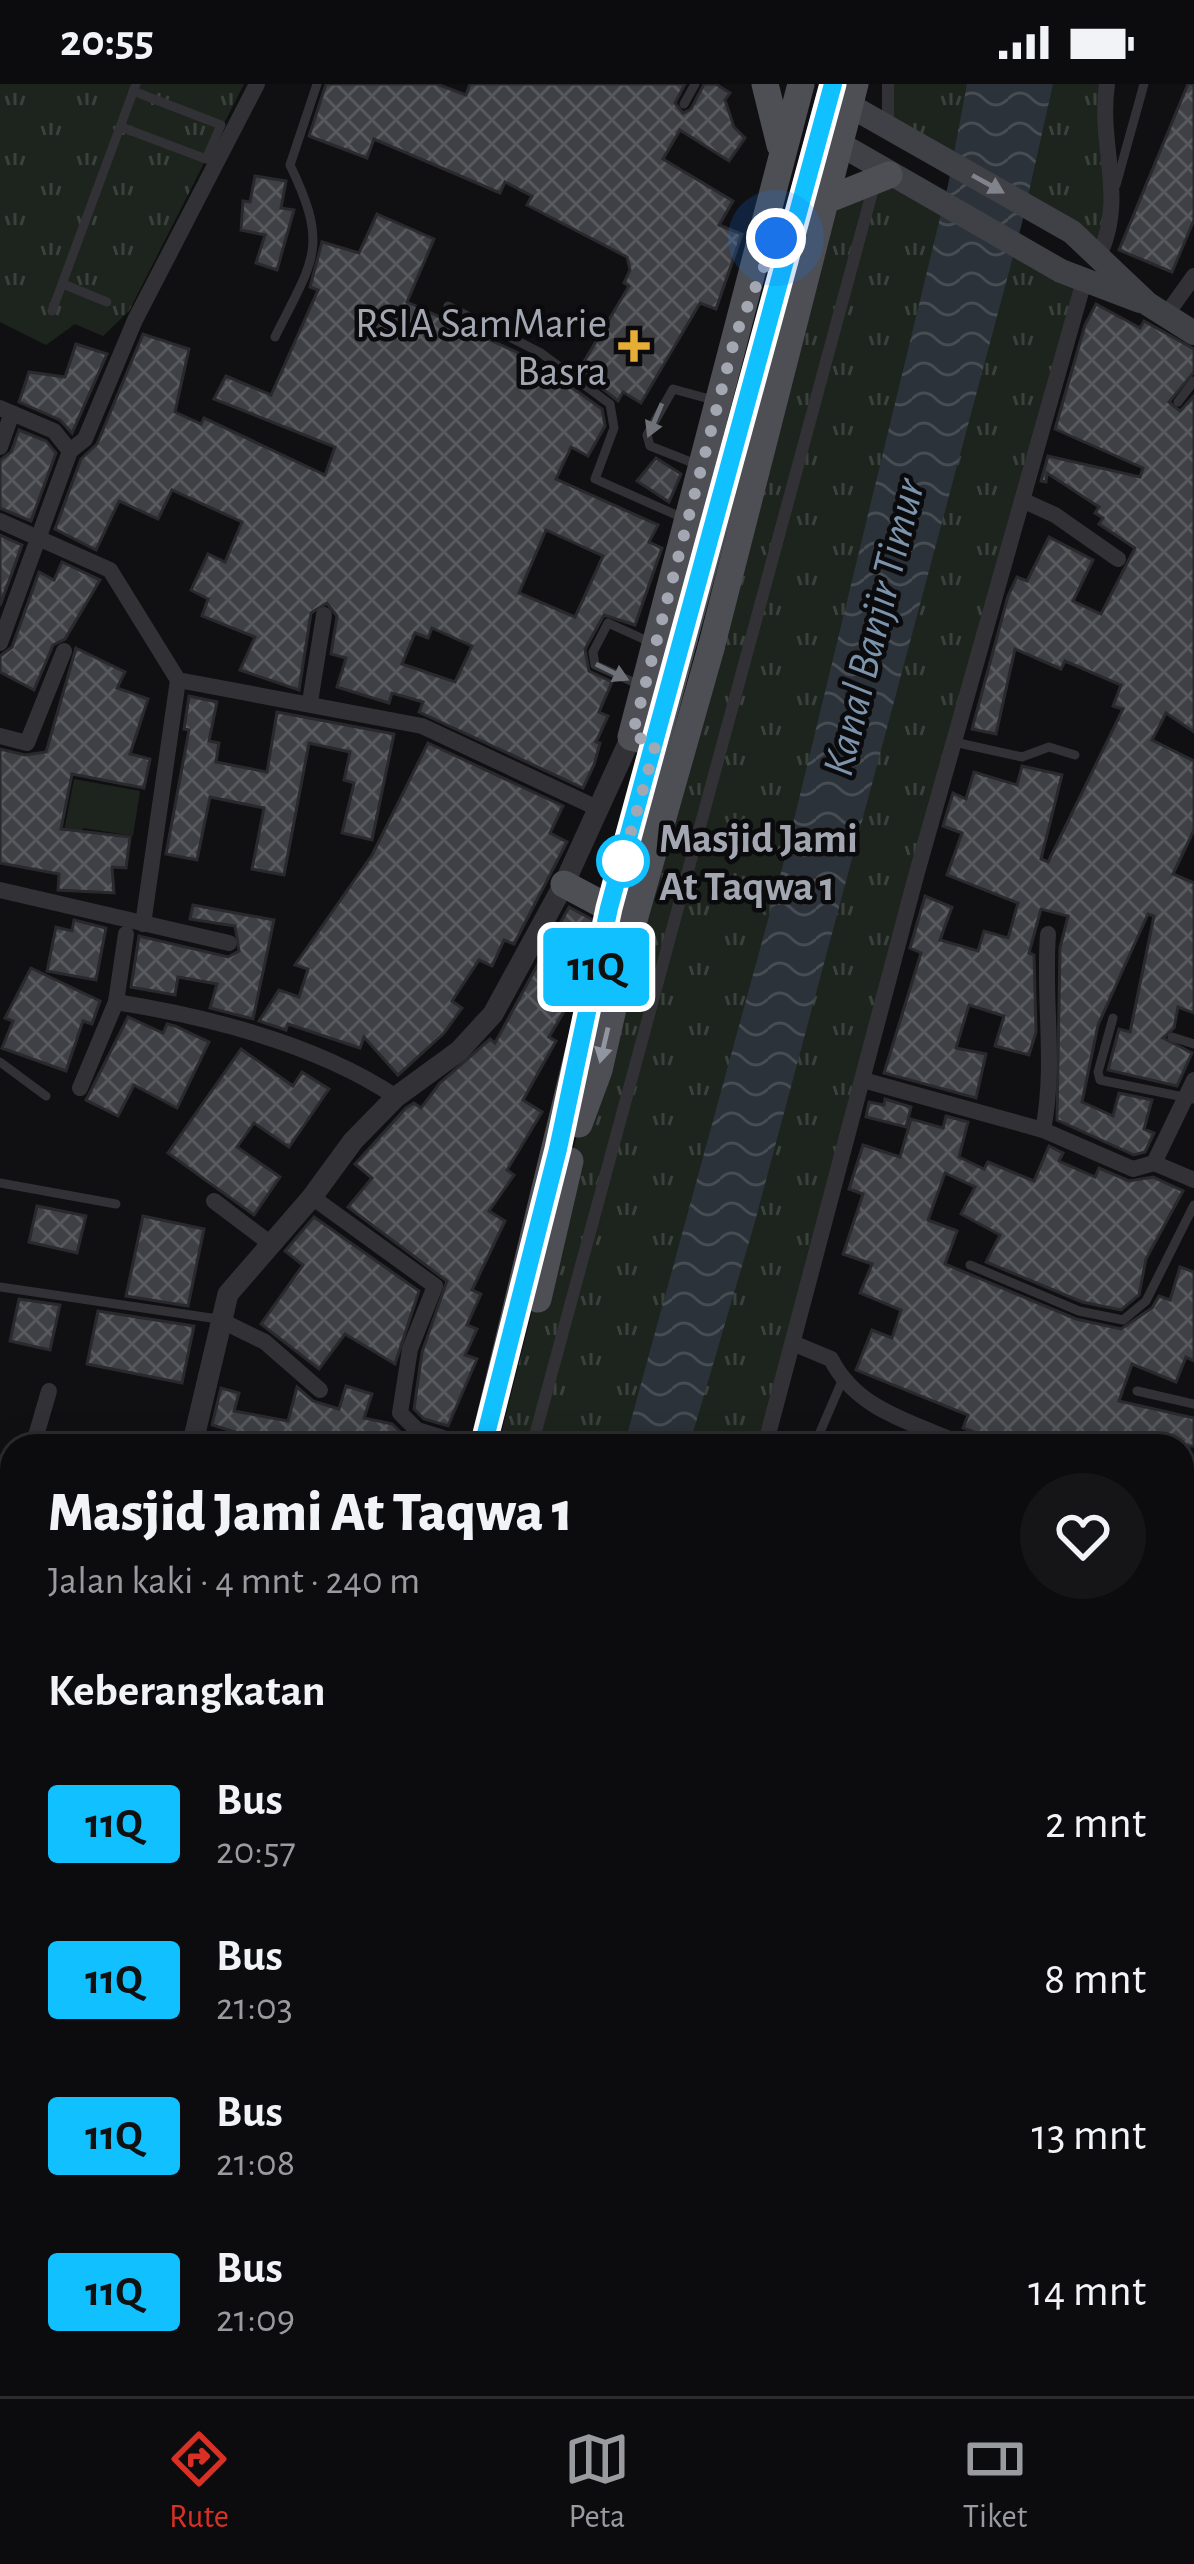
<!DOCTYPE html>
<html lang="id">
<meta charset="utf-8">
<style>
body{margin:0;font-family:"Alegreya Sans",sans-serif;background:#151517;color:#f1f3f6;height:100vh;display:flex;flex-direction:column;font-size:45px;white-space:nowrap}
*{box-sizing:border-box;margin:0}
p{font-size:39px;color:#9a9b9e}
.icon{flex:none;width:66px;height:66px;fill:none;stroke:currentColor;stroke-width:2;stroke-linecap:round;stroke-linejoin:round}
.map{position:relative;flex:1;overflow:hidden}
.details{position:absolute;left:0px;top:1350px;width:1194px;height:963px;display:flex;flex-direction:column;background:#0c0c0e;border-radius:36px 36px 0 0;box-shadow:0 6px 30px #0003,0 0 0 3px #2c2c2e}
.details>*{flex:none}
.badge{padding:0 24px;border-radius:9px;font-size:42px;line-height:78px}
.you{position:absolute;width:60px;height:60px;margin:-30px;border:9px solid #fff;border-radius:50%;background:#1a73e8;box-shadow:0 0 0 18px #1a73e833}
.map>.badge{position:absolute;translate:-50% -50%;box-shadow:0 0 0 6px #fff}
h2{padding:0 48px;font-size:45px;line-height:108px}
.round{display:grid;place-items:center;flex:none;width:126px;height:126px;border-radius:63px;background:#151517}
.head{display:flex;align-items:center;justify-content:space-between;height:204px;padding:0 48px}
h1{font-size:57px;font-weight:800;line-height:90px}
ul{padding:0;list-style:none}
li{display:flex;align-items:center;gap:36px;height:156px;padding:0 48px}
li div{flex:1}
li b{display:block;font-size:45px}
li em{font-style:normal}
li .badge{min-width:132px;font-weight:700;text-align:center}
.status{display:flex;justify-content:space-between;align-items:center;height:84px;padding:0 60px;background:#0c0c0e;direction:ltr}
.status svg{height:33px;fill:currentColor}
.tabs{display:flex;justify-content:space-around;align-items:center;height:168px;border-top:3px solid #2c2c2e;background:#0c0c0e;font-size:33px;color:#9a9b9e}
.tabs a{display:grid;justify-items:center;gap:6px}
.tabs .active{color:#d93025}
.map>svg:first-child{display:block}
.grass{fill:url(#grass-tufts)}
.pitch{fill:#1d241e}
.water{fill:url(#water-waves)}
.lines{fill:none;stroke-linecap:round;stroke-linejoin:round}
.river{stroke:#2b3239;stroke-width:33}
.building{fill:url(#building-cross-hatch);stroke:#2a2a2e;stroke-width:3;fill-rule:evenodd}
.service{stroke:#323236;stroke-width:9}
.pedestrian{stroke:#323236;stroke-width:12}
.minor{stroke:#323236;stroke-width:16}
.tertiary{stroke:#323236;stroke-width:21}
.secondary{stroke:#404146;stroke-width:24}
.primary{stroke:#4e4f55;stroke-width:27}
.primary-bridge{stroke:#4e4f55;stroke-width:27}
.oneway{fill:#80838c}
.oneway2{fill:#70727a}
.oneway3{fill:#91959f}
.line-casing{stroke:#fff;stroke-width:27}
.line{stroke:#11c0ff;stroke-width:18}
.walk{stroke:#a2a7b2;stroke-width:12;stroke-dasharray:0 21.6}
.poi-dot{fill:#e6ae34;stroke:#0b0b0d;stroke-width:4.5}
.stop-dot{fill:#fff;stroke:#11c0ff;stroke-width:6}
.labels{text-anchor:middle;stroke-width:9;stroke-linejoin:round;paint-order:stroke}
.poi-label{font-size:42px;fill:#a2a7b2;stroke:#0b0b0d;text-anchor:end}
.stop-label{font-size:42px;font-weight:bold;fill:#a2a7b2;stroke:#0b0b0d;text-anchor:start}
.water-label{font-size:45px;font-style:italic;fill:#7b93ab;stroke:#0b0b0d}
</style>
<div class="status"><b>20:55</b><svg viewBox="0 0 49 12"><path d="M0 12V9h3v3zM5 12V6h3v6zM10 12V3h3v9zM15 12V0h3v12zM26 1h20v11H26zM47 4h2v5h-2z"/></svg></div>
<div class="map">
<svg width="1194" height="2312" viewBox="0 0 1194 2312">
<defs>
<pattern id="grass-tufts" width="24" height="20" patternUnits="userSpaceOnUse" patternTransform="scale(3)"><rect width="24" height="20" fill="#1d241e"/><path d="M3 7l-1-3M5 7V3M7 7l1-3M15 17l-1-3M17 17v-4M19 17l1-3" fill="none" stroke="#3b413c"/></pattern>
<pattern id="water-waves" width="16" height="10" patternUnits="userSpaceOnUse" patternTransform="scale(3)"><rect width="16" height="10" fill="#2b3239"/><path d="M0 5q4-4 8 0t8 0" fill="none" stroke="#474d53"/></pattern>
<pattern id="building-cross-hatch" width="8" height="8" patternUnits="userSpaceOnUse" patternTransform="scale(3)"><rect width="8" height="8" fill="#3f4045"/><path d="M0 0l8 8M0 8l8-8" fill="none" stroke="#58595d"/></pattern>
</defs>
<rect width="100%" height="100%" fill="#101012"/>
<g class="grass">
<polygon points="0,0 244,0 129,227 103,252 75,240 46,261 0,238"/>
<polygon points="888,0 1107,0 1114,106 1099,172 888,44"/>
<polygon points="875,96 1084,197 763,1362 498,1362 587,1011 834,113"/>
<polygon points="220,2301 329,2301 326,2312 217,2312"/>
</g>
<polygon class="pitch" points="74,695 140,707 133,752 83,744 80,756 63,752"/>
<polygon class="water" points="967,0 1053,0 1022,139 754,1141 689,1362 624,1362 783,781 948,101"/>
<g class="lines">
<g class="river">
<polyline points="0,1883 12,1888"/>
<polyline points="105,2301 107,2312"/>
</g>
</g>
<g class="building">
<polygon points="326,0 437,0 466,11 470,0 685,0 675,19 683,29 691,25 704,0 716,0 730,9 725,16 734,43 745,54 729,77 680,46 663,75 733,117 719,141 742,150 716,225 700,219 641,319 623,308 618,317 579,286 629,202 624,199 630,186 627,173 527,121 532,112 505,98 500,109 374,55 367,74 309,52"/>
<polygon points="1188,0 1194,0 1194,136 1172,188 1119,166"/>
<polygon points="255,92 286,97 281,124 294,126 277,186 256,179 265,151 241,146 243,117 250,118"/>
<path d="M377,130L434,155L407,218L536,277L542,281L539,289L570,302L602,325L605,342L588,372L571,363L556,395L658,441L649,458L662,464L635,541L604,531L585,565L589,587L612,598L599,628L608,632L596,658L600,659L594,681L583,704L419,628L423,618L392,609L389,619L337,603L346,574L331,570L337,532L327,519L311,529L299,606L240,586L255,553L202,532L208,515L191,506L208,470L225,478L242,438L172,406L158,435L119,417L96,466L55,445L81,375L97,360L143,250L189,265L175,328L201,340L204,334L325,391L335,363L214,315L226,292L271,311L318,206L310,203L322,158L359,169ZM546,446L603,472L575,533L519,509ZM432,544L472,562L455,598L402,580L415,549L428,554Z"/>
<polygon points="1096,220 1140,244 1144,237 1194,265 1194,288 1169,318 1180,327 1194,312 1194,648 1166,629 1152,656 1194,677 1194,746 1173,790 1194,799 1194,929 1178,923 1174,944 1163,954 1192,969 1177,1002 1108,986 1119,945 1130,948 1154,832 1148,830 1098,941 1082,1018 1113,1032 1119,1009 1152,1016 1144,1045 1154,1049 1145,1068 1134,1071 1057,1036 1060,864 1068,832 1041,825 1029,869 1034,871 1036,948 1029,971 995,962 1004,932 969,921 956,964 986,970 976,1014 884,989 921,869 910,864 925,812 952,823 940,856 978,867 984,847 1008,854 1018,819 947,791 962,749 943,742 953,709 966,715 974,688 1017,701 1022,682 1062,691 1041,775 1048,778 1123,625 1113,622 1121,601 1065,577 1061,585 1015,565 996,650 972,645 1008,512 1017,493 1027,497 1049,453 1093,476 1073,517 1101,530 1135,464 1099,440 1103,434 1095,429 1099,423 1047,389 1046,398 1041,397 1048,372 1140,393 1143,384 1055,345 1085,241"/>
<polygon points="76,260 107,270 72,349 60,336 19,318 29,288 65,293"/>
<polygon points="19,346 46,357 56,369 31,437 0,424 0,376 11,368"/>
<polygon points="656,374 681,390 669,418 637,397"/>
<polygon points="0,451 22,461 0,522"/>
<polygon points="62,478 100,496 65,555 53,561 34,606 0,588 0,572 12,563 39,488 54,496"/>
<polygon points="76,564 125,588 117,604 148,615 130,670 150,675 144,704 72,690 61,745 130,753 126,784 112,783 114,809 58,806 59,790 0,779 0,665 25,671 46,668"/>
<polygon points="189,612 217,618 209,657 219,659 216,678 267,688 277,628 394,650 372,756 342,749 354,699 344,696 350,668 309,659 284,791 252,785 264,724 210,713 197,776 166,770 189,646 184,645"/>
<polygon points="428,659 563,722 550,749 567,758 514,860 504,856 492,882 479,876 452,917 462,924 444,949 398,991 364,953 360,964 288,940 286,946 259,937 279,906 299,913 308,885 295,881 372,771"/>
<polygon points="193,821 274,836 253,935 210,924 217,900 178,893 175,911 131,903 139,852 228,873 239,867 235,842 190,835"/>
<polygon points="569,823 593,836 569,919 549,953 556,957 523,1016 542,1028 507,1086 514,1091 489,1127 505,1137 472,1206 481,1210 467,1241 477,1245 465,1271 477,1275 448,1342 424,1335 414,1325 422,1268 447,1197 348,1123 372,1094 355,1080 406,1024 414,1019 421,1024 440,999 490,955 495,959"/>
<polygon points="74,836 106,844 96,896 47,887 56,843 72,847"/>
<polygon points="31,884 100,917 92,940 83,937 66,987 2,964 13,937 5,934"/>
<polygon points="128,933 163,949 167,940 175,942 209,958 177,1024 134,1001 118,1032 86,1016"/>
<polygon points="241,965 293,1002 302,988 329,1005 289,1063 254,1039 237,1063 280,1093 254,1131 168,1069"/>
<polygon points="885,1015 911,1023 906,1043 866,1033 869,1018 884,1021"/>
<polygon points="946,1032 968,1038 959,1073 984,1085 988,1078 1034,1097 1049,1062 1063,1069 1059,1077 1095,1093 1099,1084 1129,1097 1153,1093 1183,1107 1146,1175 1139,1211 1121,1226 1082,1218 986,1178 1000,1151 961,1130 975,1103 945,1089 928,1136 957,1147 945,1180 1076,1235 1121,1245 1152,1224 1159,1212 1170,1216 1180,1183 1194,1188 1194,1277 1186,1273 1176,1298 1132,1280 1119,1317 1194,1334 1194,1362 1041,1362 1014,1352 1011,1362 963,1344 968,1331 856,1286 872,1246 892,1254 901,1226 860,1209 872,1180 843,1170 863,1110 849,1105 863,1061 900,1073 911,1035 943,1044"/>
<polygon points="37,1122 86,1132 77,1169 29,1158"/>
<polygon points="143,1132 204,1145 188,1222 126,1212"/>
<polygon points="314,1133 419,1207 395,1280 345,1250 319,1285 261,1240 303,1181 285,1167"/>
<polygon points="19,1215 60,1221 50,1266 10,1257"/>
<polygon points="98,1227 194,1242 182,1299 87,1280"/>
<polygon points="346,1302 372,1310 364,1334 392,1340 409,1356 426,1362 350,1356 349,1362 282,1362 212,1341 221,1304 239,1309 234,1327 288,1337 297,1303 313,1317 339,1325"/>
</g>
<g class="lines">
<g class="service">
<polyline points="684,20 695,0"/>
<polyline points="121,43 206,75 221,41 133,7"/>
<polyline points="1116,101 1144,0"/>
<polyline points="63,200 107,218"/>
<polyline points="448,222 541,269 610,320 614,344 595,395 683,434"/>
<polyline points="52,227 136,0"/>
<path d="M275,253C313,176 330,164 290,81L317,0"/>
<polyline points="1178,318 1194,297"/>
<polyline points="696,380 650,362 647,351 673,305 713,316"/>
<polyline points="640,601 595,581 593,568 608,539 652,559"/>
<polyline points="954,658 1022,673 1049,663 1075,671"/>
<polyline points="1113,934 1098,988 1100,996 1194,1015"/>
<polyline points="1172,953 1194,960"/>
<polyline points="0,978 46,1012"/>
<polyline points="0,1099 116,1120"/>
<polyline points="970,1181 1079,1227 1123,1236 1146,1217 1194,1121"/>
<polyline points="0,1203 218,1235"/>
<polyline points="1137,1307 1194,1320"/>
<polyline points="814,1362 842,1297"/>
<polyline points="1182,1568 1194,1543"/>
<polyline points="1182,1571 1194,1576"/>
<polyline points="1182,1665 1194,1667"/>
</g>
<g class="pedestrian">
<polyline points="888,42 888,0"/>
<polyline points="532,1362 874,101"/>
<polyline points="248,2312 250,2301"/>
</g>
<g class="minor">
<path d="M1099,172C1127,112 1098,64 1107,0"/>
<polyline points="1166,231 1194,192"/>
<polyline points="0,324 54,347 70,367 0,559"/>
<polyline points="0,363 12,329"/>
<polyline points="70,367 85,355 135,236 257,0"/>
<polyline points="1022,416 1055,431 1118,475"/>
<polyline points="0,437 110,486 178,596 422,642 597,724"/>
<polyline points="310,618 324,531"/>
<polyline points="0,652 27,659 64,567"/>
<polyline points="0,806 229,859"/>
<polyline points="143,840 178,596"/>
<polyline points="116,918 126,850"/>
<polyline points="863,996 1043,1046 1133,1085 1154,1079"/>
<polyline points="1194,996 1154,1079 1194,1096"/>
<path d="M80,1004L116,918C209,933 317,960 396,1013"/>
<path d="M1043,1046C1056,981 1043,916 1048,850"/>
<polyline points="312,1113 435,1202 410,1265 400,1329 417,1346 469,1362"/>
<polyline points="214,1117 271,1160"/>
<polyline points="218,1235 265,1258 320,1306"/>
<path d="M795,1260L831,1275C857,1327 915,1339 966,1362"/>
<polyline points="33,1362 49,1307"/>
<polyline points="765,1362 916,792 1084,197"/>
<polyline points="0,1412 12,1415"/>
<polyline points="0,1511 12,1446"/>
<polyline points="0,1669 12,1672"/>
<polyline points="0,1766 12,1768"/>
<polyline points="1182,1771 1194,1766"/>
<polyline points="0,1862 12,1868"/>
<polyline points="1182,1921 1194,1915"/>
<polyline points="1182,2071 1194,2066"/>
<polyline points="1182,2181 1194,2179"/>
<polyline points="549,2301 552,2306 618,2312"/>
<polyline points="685,2312 696,2301"/>
</g>
<g class="tertiary">
<polyline points="192,1362 228,1210 312,1113 353,1057 396,1013 459,967 493,930 564,800 631,653"/>
<polyline points="0,2061 12,2058"/>
<polyline points="1182,2266 1194,2289"/>
<polyline points="389,2301 429,2312"/>
<polyline points="467,2301 500,2312"/>
<polyline points="711,2312 775,2301"/>
</g>
<g class="secondary">
<polyline points="854,24 1072,148 1148,220 1194,249"/>
<polyline points="845,63 1061,187 1140,217"/>
</g>
<g class="primary">
<polyline points="765,0 780,61"/>
<polyline points="834,113 889,91"/>
<polyline points="656,659 631,653 801,0"/>
<polyline points="564,800 609,824"/>
<polyline points="579,1040 599,986 630,850 711,564"/>
<polyline points="538,1215 570,1077"/>
<path d="M483,1362C548,1093 611,824 684,556"/>
<polyline points="189,2312 192,2301"/>
<polyline points="217,2312 220,2301"/>
</g>
<g class="primary-bridge">
<polyline points="684,556 833,0"/>
<polyline points="711,564 855,0"/>
</g>
</g>
<defs><path id="oneway-solid" d="M-6-.8H1V-3.2L6.5 0L1 3.2V.8H-6Z" transform="scale(3)"/></defs>
<use class="oneway" href="#oneway-solid" transform="translate(988 100) rotate(29)"/>
<g class="oneway2">
<use href="#oneway-solid" transform="translate(655 336) rotate(113)"/>
<use href="#oneway-solid" transform="translate(612 588) rotate(26)"/>
</g>
<use class="oneway3" href="#oneway-solid" transform="translate(604 961) rotate(103)"/>
<g class="lines">
<g class="line-casing">
<polyline id="line" points="483,1362 558,1065 609,824 833,0"/>
</g>
<use href="#line" class="line"/>
<polyline class="walk" points="623,777 621,783 656,659 632,652 736,250 776,154"/>
</g>
<path class="poi-dot" d="M628 244h12v12h12v12h-12v12h-12v-12h-12v-12h12z"/>
<circle class="stop-dot" cx="623" cy="777" r="24"/>
<g class="labels">
<g class="poi-label">
<text x="607" y="253">RSIA SamMarie<tspan x="607" dy="48">Basra</tspan></text>
</g>
<g class="stop-label">
<text x="659" y="768">Masjid Jami<tspan x="659" dy="48">At Taqwa 1</tspan></text>
</g>
<g class="water-label">
<text transform="translate(872 543) rotate(-76)" y="16">Kanal Banjir Timur</text>
</g>
</g>
</svg>
<div class="you" style="left:776px;top:154px"></div>
<b class="badge" style="left:596px;top:883px;background:#11c0ff;color:#111">11Q</b>
<section class="details">
<div class="head"><div><h1>Masjid Jami At Taqwa 1</h1><p>Jalan kaki · 4 mnt · 240 m</p></div><a class="round"><svg class="icon" aria-label="heart" viewBox="0 0 24 24"><path d="M12 20l-8-8c-3-5 5-10 8-4 3-6 11-1 8 4z"/></svg></a></div>
<h2>Keberangkatan</h2>
<ul>
<li><span class="badge" style="background:#11c0ff;color:#111">11Q</span><div><b>Bus</b><p>20:57</p></div><em>2 mnt</em></li>
<li><span class="badge" style="background:#11c0ff;color:#111">11Q</span><div><b>Bus</b><p>21:03</p></div><em>8 mnt</em></li>
<li><span class="badge" style="background:#11c0ff;color:#111">11Q</span><div><b>Bus</b><p>21:08</p></div><em>13 mnt</em></li>
<li><span class="badge" style="background:#11c0ff;color:#111">11Q</span><div><b>Bus</b><p>21:09</p></div><em>14 mnt</em></li>
</ul>
</section>
</div>
<nav class="tabs">
<a class="active"><svg class="icon" aria-label="directions" viewBox="0 0 24 24"><path d="M12 3l9 9-9 9-9-9zM9 14v-3h6M13 9l2 2-2 2"/></svg>Rute</a>
<a><svg class="icon" aria-label="map" viewBox="0 0 24 24"><path d="M3 6l6-2 6 2 6-2v14l-6 2-6-2-6 2zM9 4v14M15 6v14"/></svg>Peta</a>
<a><svg class="icon" aria-label="tickets" viewBox="0 0 24 24"><path d="M3 7h18v10H3zM15 7v10"/></svg>Tiket</a>
</nav>
